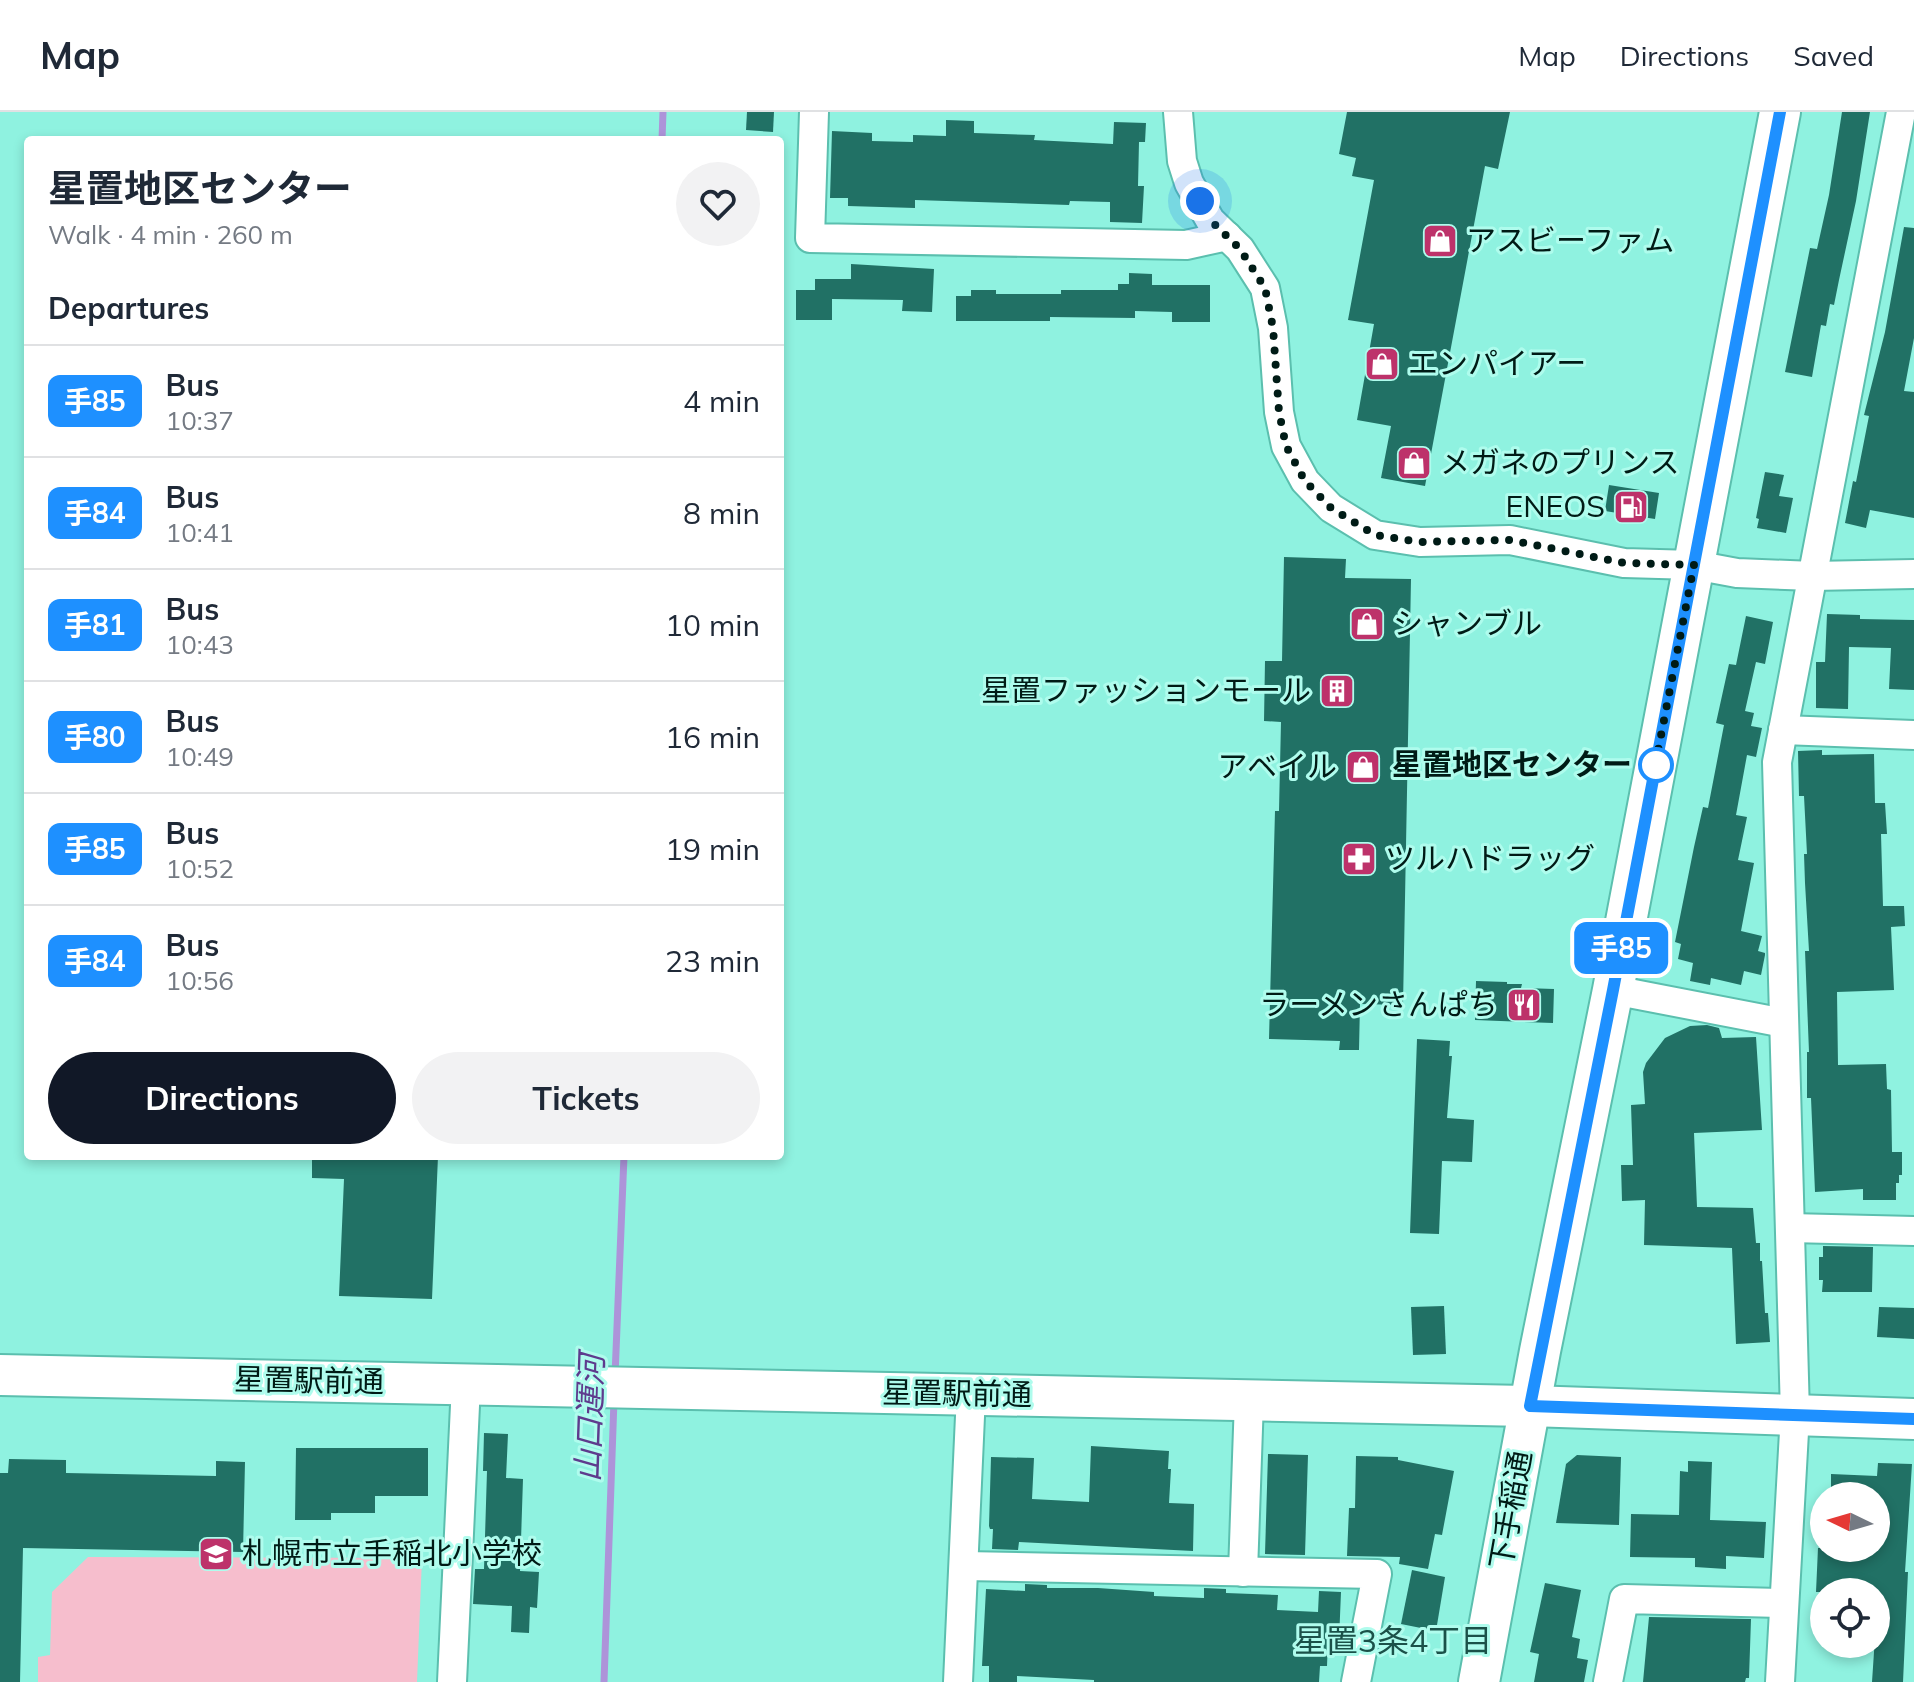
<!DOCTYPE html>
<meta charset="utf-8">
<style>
body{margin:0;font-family:Mulish,"Noto Sans JP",sans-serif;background:#f2f2f3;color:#1f2937;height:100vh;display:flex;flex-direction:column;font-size:30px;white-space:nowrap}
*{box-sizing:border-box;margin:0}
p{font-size:26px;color:#747a83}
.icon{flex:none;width:44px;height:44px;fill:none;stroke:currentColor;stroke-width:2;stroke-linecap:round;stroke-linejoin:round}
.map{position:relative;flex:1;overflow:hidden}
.drawer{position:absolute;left:24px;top:24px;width:760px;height:1024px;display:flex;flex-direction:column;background:#fff;border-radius:8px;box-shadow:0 4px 12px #0003}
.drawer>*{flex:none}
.badge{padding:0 16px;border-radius:12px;font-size:28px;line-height:52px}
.needle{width:52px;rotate:275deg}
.fabs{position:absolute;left:1810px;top:1370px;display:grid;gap:16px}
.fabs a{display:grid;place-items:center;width:80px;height:80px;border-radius:50%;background:#fff;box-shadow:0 4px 12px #0003;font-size:40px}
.you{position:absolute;width:40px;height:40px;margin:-20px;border:6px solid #fff;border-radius:50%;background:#1a73e8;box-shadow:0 0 0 12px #1a73e833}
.map>.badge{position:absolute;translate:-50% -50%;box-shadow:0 0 0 4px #fff}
h2{padding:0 24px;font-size:30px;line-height:72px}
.round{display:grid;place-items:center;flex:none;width:84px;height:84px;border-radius:42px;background:#f2f2f3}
.head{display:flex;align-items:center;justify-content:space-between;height:136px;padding:0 24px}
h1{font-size:38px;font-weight:700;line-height:60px}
.action{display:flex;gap:16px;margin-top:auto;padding:16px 24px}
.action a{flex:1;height:92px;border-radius:48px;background:#111827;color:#fff;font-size:32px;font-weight:700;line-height:92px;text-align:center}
.action a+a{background:#f2f2f3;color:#1f2937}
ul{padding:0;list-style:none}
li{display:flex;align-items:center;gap:24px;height:112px;padding:0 24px;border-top:2px solid #e0e1e3}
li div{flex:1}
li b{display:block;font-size:30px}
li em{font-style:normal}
li .badge{min-width:88px;font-weight:700;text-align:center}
header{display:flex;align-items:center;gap:48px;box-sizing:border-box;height:112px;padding:0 40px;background:#fff;border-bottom:2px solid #e0e1e3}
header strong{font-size:38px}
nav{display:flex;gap:44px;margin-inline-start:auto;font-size:28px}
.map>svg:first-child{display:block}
.green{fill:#f6becd}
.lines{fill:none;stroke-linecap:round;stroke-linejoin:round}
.stream{stroke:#ad94d9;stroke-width:7}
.building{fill:#217165}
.street-casing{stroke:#5bbfae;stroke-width:32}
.secondary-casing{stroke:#5bbfae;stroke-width:44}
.street{stroke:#fff;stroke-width:28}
.secondary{stroke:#fff;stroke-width:40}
.line-casing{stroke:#fff;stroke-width:18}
.line{stroke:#1e90ff;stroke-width:12}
.walk{stroke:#001b16;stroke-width:8;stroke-dasharray:0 14.4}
.stop-dot{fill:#fff;stroke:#1e90ff;stroke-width:4}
.labels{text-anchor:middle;stroke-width:6;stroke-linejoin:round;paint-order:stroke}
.poi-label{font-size:30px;fill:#001b16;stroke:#affced;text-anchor:start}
.stop-label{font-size:30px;font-weight:bold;fill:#001b16;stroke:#affced;text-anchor:end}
.street-label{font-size:30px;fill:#001b16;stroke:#affced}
.water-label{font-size:32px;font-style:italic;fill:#5e3b8d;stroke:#affced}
.neighbourhood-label{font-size:32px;fill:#1b5149;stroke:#affced}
</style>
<header>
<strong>Map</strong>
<nav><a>Map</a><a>Directions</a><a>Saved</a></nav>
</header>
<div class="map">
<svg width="1914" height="1570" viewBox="0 0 1914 1570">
<rect width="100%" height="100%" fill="#8ff2e0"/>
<polygon class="green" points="88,1445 422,1446 417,1570 38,1570 38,1545 50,1543 52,1480"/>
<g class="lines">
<g class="stream">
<polyline points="662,28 663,0"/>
<polyline points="615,1264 624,1044"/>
<polyline points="604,1570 614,1288"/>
</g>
</g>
<g class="building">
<polygon points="747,0 774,0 773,20 746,18"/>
<polygon points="1347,0 1510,0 1498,57 1485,54 1425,374 1381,366 1391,314 1357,308 1374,212 1348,208 1374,68 1352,64 1356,46 1339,42"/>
<polygon points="1842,0 1870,0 1856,89 1839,168 1834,193 1830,192 1826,214 1821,213 1812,265 1785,260 1810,136 1817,137 1829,83"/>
<polygon points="946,8 974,9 974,21 1035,23 1034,28 1113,32 1114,10 1146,11 1145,30 1139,30 1138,74 1144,74 1142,111 1110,110 1110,90 1070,89 1069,93 915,88 915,96 848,94 848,86 830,86 832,19 872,21 872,29 913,30 913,23 946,24"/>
<polygon points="1904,115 1914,116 1914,226 1904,279 1914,280 1914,406 1870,398 1866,416 1845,411 1853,369 1856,370 1869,304 1864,303 1885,220"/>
<polygon points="851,152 934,157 932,200 902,199 903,188 832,187 832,208 796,208 796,178 815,178 815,167 851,167"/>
<polygon points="1129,161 1152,162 1152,173 1210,173 1210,210 1172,210 1172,200 1135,199 1135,206 1050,205 1050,209 956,209 956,184 971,184 971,178 996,178 996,182 1061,182 1061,178 1118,178 1118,172 1129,172"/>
<polygon points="1765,360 1784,363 1779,384 1793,386 1786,421 1757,416 1759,407 1756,406"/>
<polygon points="1609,373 1659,381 1655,407 1605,399"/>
<polygon points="1284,445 1346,447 1345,466 1411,467 1403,893 1360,892 1359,938 1339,938 1340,929 1269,927 1275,699 1279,699 1281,610 1264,609 1265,549 1282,549"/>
<polygon points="1827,502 1860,503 1860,507 1914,508 1914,578 1889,577 1891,536 1849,535 1848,597 1816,596 1816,550 1825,550"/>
<polygon points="1746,504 1773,510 1765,552 1756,550 1745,599 1754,601 1751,614 1762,616 1756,645 1747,643 1736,703 1747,705 1738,748 1754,751 1741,819 1762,824 1758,839 1765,841 1765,843 1761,863 1744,859 1741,873 1711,866 1710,873 1690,869 1693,851 1678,847 1681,832 1675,830 1694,735 1703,695 1708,696 1724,613 1716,611 1729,552 1736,553"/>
<polygon points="1822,638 1822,643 1874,642 1875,691 1885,691 1887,722 1881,722 1883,794 1904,794 1905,814 1891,815 1894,878 1837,880 1838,953 1886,952 1887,977 1891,978 1892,1040 1902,1040 1902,1063 1899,1063 1899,1071 1896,1071 1896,1088 1863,1088 1863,1077 1815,1080 1811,986 1807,986 1807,940 1809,940 1805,839 1809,839 1805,771 1804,742 1807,742 1804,684 1799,684 1798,639"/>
<polygon points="1476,869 1507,870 1507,872 1522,872 1521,876 1554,877 1553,911 1475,908"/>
<polygon points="1707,913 1719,916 1722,926 1756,925 1762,1018 1694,1021 1697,1095 1753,1096 1756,1131 1760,1131 1760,1149 1762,1149 1765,1201 1768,1201 1770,1230 1736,1232 1732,1136 1644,1133 1645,1088 1622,1089 1621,1053 1633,1053 1631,993 1645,992 1643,960 1646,951 1665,926 1690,914"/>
<polygon points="1417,927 1450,929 1449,944 1452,944 1447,1006 1474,1008 1472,1050 1442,1049 1439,1122 1410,1121"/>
<polygon points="345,1044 438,1044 432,1187 339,1184 344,1067 312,1066 312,1046 345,1048"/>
<polygon points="1823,1134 1873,1135 1872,1180 1822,1180 1823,1168 1819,1168 1819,1145 1823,1145"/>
<polygon points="1444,1194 1446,1242 1413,1243 1411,1195"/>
<polygon points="1879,1195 1914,1196 1914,1227 1877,1225"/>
<polygon points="484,1321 508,1322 506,1366 523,1367 520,1459 539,1460 537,1496 530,1495 529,1521 511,1520 512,1494 473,1492 475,1457 484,1457 487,1359 483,1359"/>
<polygon points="1091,1334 1169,1339 1168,1357 1171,1357 1169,1391 1194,1392 1193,1439 1019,1430 1018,1438 992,1437 993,1417 990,1417 989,1414 991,1345 1034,1346 1032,1387 1089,1390"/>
<polygon points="296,1336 428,1336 428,1384 375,1384 375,1401 331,1401 331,1408 295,1408"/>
<polygon points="1268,1342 1308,1343 1305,1443 1265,1442"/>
<polygon points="1577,1343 1621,1345 1619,1413 1556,1411 1566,1352"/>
<polygon points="1356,1344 1398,1345 1398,1348 1454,1359 1442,1423 1435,1422 1428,1457 1399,1452 1400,1445 1347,1444 1349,1396 1355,1396"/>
<polygon points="9,1347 66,1348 66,1361 216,1364 216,1349 245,1350 243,1440 23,1436 20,1570 0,1570 0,1361 8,1361"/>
<polygon points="1688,1349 1712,1350 1710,1408 1766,1410 1764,1446 1726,1444 1726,1457 1695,1455 1695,1446 1630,1445 1631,1402 1679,1403 1680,1359 1688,1360"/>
<polygon points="1878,1351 1912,1352 1905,1460 1908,1460 1903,1570 1872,1570 1878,1480 1816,1480 1818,1436 1876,1436 1876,1384 1831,1384 1831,1362 1877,1364"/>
<polygon points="1412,1458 1445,1465 1436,1519 1401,1512"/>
<polygon points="1545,1471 1581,1478 1572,1525 1580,1527 1577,1546 1588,1548 1584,1570 1534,1570 1539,1542 1530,1540"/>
<polygon points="1025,1472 1047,1473 1047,1476 1098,1476 1154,1480 1154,1484 1204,1486 1204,1476 1226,1477 1226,1481 1278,1483 1277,1498 1318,1500 1319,1479 1341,1480 1339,1528 1328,1527 1327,1554 1320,1554 1319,1570 1094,1570 1094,1568 1017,1564 1017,1570 989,1570 989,1554 982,1554 986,1477 1025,1479"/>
<polygon points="1649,1505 1751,1507 1749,1566 1746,1566 1745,1570 1643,1570"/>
</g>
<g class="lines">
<g class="street-casing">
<g id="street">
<polyline points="814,0 810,126 1186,133 1227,124"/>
<polyline points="1178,0 1182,49 1189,71 1210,108 1240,137 1265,176 1273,216 1279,300 1286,334 1305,369 1331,396 1375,423 1420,430 1510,428 1624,451 1694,453 1737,461 1813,464 1914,462"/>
<polyline points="1783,618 1914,623"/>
<polyline points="1613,878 1784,911"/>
<polyline points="1790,1116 1914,1119"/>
<polyline points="964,1454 1377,1462 1356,1570"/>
<polyline points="1243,1460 1249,1288"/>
<polyline points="452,1570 466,1272"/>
<polyline points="958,1570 971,1282"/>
<polyline points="1608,1570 1624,1487 1784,1491"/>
<polyline points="1780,1570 1795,1302 1777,650 1901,0"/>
</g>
</g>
<g class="secondary-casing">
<g id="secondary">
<polyline points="0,1263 1530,1294 1914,1307"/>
<polyline points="1479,1570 1540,1239 1613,878 1780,0"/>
</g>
</g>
<use href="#street" class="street"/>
<use href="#secondary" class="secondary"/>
</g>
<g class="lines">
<g class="line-casing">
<polyline id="line" points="1780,0 1613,878 1530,1294 1914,1307"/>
</g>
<use href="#line" class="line"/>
<polyline class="walk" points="1200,89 1210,108 1240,137 1265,176 1273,216 1279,300 1286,334 1305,369 1331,396 1375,423 1420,430 1510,428 1624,451 1694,453 1653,665 1656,653"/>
</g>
<defs>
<g id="shop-square" transform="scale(1.8)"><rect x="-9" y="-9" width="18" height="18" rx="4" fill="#bd326a" stroke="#affced"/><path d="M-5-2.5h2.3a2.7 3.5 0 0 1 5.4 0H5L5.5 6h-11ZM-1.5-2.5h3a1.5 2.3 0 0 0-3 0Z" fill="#fff"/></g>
<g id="fuel-square" transform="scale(1.8)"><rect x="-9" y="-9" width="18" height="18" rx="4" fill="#bd326a" stroke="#affced"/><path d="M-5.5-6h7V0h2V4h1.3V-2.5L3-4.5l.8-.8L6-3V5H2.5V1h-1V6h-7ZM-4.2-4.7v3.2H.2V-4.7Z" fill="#fff"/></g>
<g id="building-square" transform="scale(1.8)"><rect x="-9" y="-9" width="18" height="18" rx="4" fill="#bd326a" stroke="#affced"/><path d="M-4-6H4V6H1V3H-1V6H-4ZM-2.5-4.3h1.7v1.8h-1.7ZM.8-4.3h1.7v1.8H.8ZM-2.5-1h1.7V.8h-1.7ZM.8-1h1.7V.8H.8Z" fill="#fff"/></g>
<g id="pharmacy-square" transform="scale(1.8)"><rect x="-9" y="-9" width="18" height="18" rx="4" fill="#bd326a" stroke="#affced"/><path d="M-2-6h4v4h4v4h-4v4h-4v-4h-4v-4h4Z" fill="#fff"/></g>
<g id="restaurant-square" transform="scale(1.8)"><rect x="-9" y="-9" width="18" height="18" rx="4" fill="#bd326a" stroke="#affced"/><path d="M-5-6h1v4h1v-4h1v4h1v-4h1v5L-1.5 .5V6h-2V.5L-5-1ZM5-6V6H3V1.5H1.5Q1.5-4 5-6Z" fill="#fff"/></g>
<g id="school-square" transform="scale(1.8)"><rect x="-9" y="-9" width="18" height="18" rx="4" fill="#bd326a" stroke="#affced"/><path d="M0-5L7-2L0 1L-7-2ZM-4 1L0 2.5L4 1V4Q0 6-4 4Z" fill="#fff"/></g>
</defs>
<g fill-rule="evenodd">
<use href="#shop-square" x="1440" y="129"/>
<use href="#shop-square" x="1382" y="252"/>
<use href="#shop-square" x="1414" y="351"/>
<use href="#fuel-square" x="1631" y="395"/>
<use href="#shop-square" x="1367" y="512"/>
<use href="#building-square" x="1337" y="579"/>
<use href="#shop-square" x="1363" y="655"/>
<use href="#pharmacy-square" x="1359" y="747"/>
<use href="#restaurant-square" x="1524" y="893"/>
<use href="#school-square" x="216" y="1442"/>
</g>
<circle class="stop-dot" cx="1656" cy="653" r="16"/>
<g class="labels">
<g class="poi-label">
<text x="1466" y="139">アスビーファム</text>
<text x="1408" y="262">エンパイアー</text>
<text x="1440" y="361">メガネのプリンス</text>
<text x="1605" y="405" text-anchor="end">ENEOS</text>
<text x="1393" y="522">シャンブル</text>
<text x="1311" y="589" text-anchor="end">星置ファッションモール</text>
<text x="1337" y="665" text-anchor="end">アベイル</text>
<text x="1385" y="757">ツルハドラッグ</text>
<text x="1498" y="903" text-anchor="end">ラーメンさんぱち</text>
<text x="242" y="1452">札幌市立手稲北小学校</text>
</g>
<g class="stop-label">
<text x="1632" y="663">星置地区センター</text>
</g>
<g class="street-label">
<text transform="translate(309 1269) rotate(1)" y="10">星置駅前通</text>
<text transform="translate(957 1282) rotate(1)" y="10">星置駅前通</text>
<text transform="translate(1511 1398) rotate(-80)" y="10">下手稲通</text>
</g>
<g class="water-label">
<text transform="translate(590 1306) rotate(-88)" y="11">山口運河</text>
</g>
<g class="neighbourhood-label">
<text x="1393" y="1540">星置3条4丁目</text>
</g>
</g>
</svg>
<div class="fabs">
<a><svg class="needle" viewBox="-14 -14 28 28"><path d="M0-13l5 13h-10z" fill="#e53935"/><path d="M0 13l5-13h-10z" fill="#747a83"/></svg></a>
<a><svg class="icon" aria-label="locate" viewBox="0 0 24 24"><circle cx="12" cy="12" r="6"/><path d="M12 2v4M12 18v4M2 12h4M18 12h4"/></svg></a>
</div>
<div class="you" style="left:1200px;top:89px"></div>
<b class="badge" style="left:1621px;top:836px;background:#1e90ff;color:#fff">手85</b>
<section class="drawer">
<div class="head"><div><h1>星置地区センター</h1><p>Walk · 4 min · 260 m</p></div><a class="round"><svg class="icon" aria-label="heart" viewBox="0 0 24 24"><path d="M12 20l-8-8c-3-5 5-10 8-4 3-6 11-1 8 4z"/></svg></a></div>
<h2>Departures</h2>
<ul>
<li><span class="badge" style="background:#1e90ff;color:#fff">手85</span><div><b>Bus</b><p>10:37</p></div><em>4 min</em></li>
<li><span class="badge" style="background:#1e90ff;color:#fff">手84</span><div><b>Bus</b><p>10:41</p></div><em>8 min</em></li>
<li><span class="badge" style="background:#1e90ff;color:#fff">手81</span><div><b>Bus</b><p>10:43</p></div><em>10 min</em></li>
<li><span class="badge" style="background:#1e90ff;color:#fff">手80</span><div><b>Bus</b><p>10:49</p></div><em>16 min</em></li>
<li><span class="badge" style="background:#1e90ff;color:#fff">手85</span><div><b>Bus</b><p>10:52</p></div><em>19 min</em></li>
<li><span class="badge" style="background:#1e90ff;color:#fff">手84</span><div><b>Bus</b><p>10:56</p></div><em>23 min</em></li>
</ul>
<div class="action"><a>Directions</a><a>Tickets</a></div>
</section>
</div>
